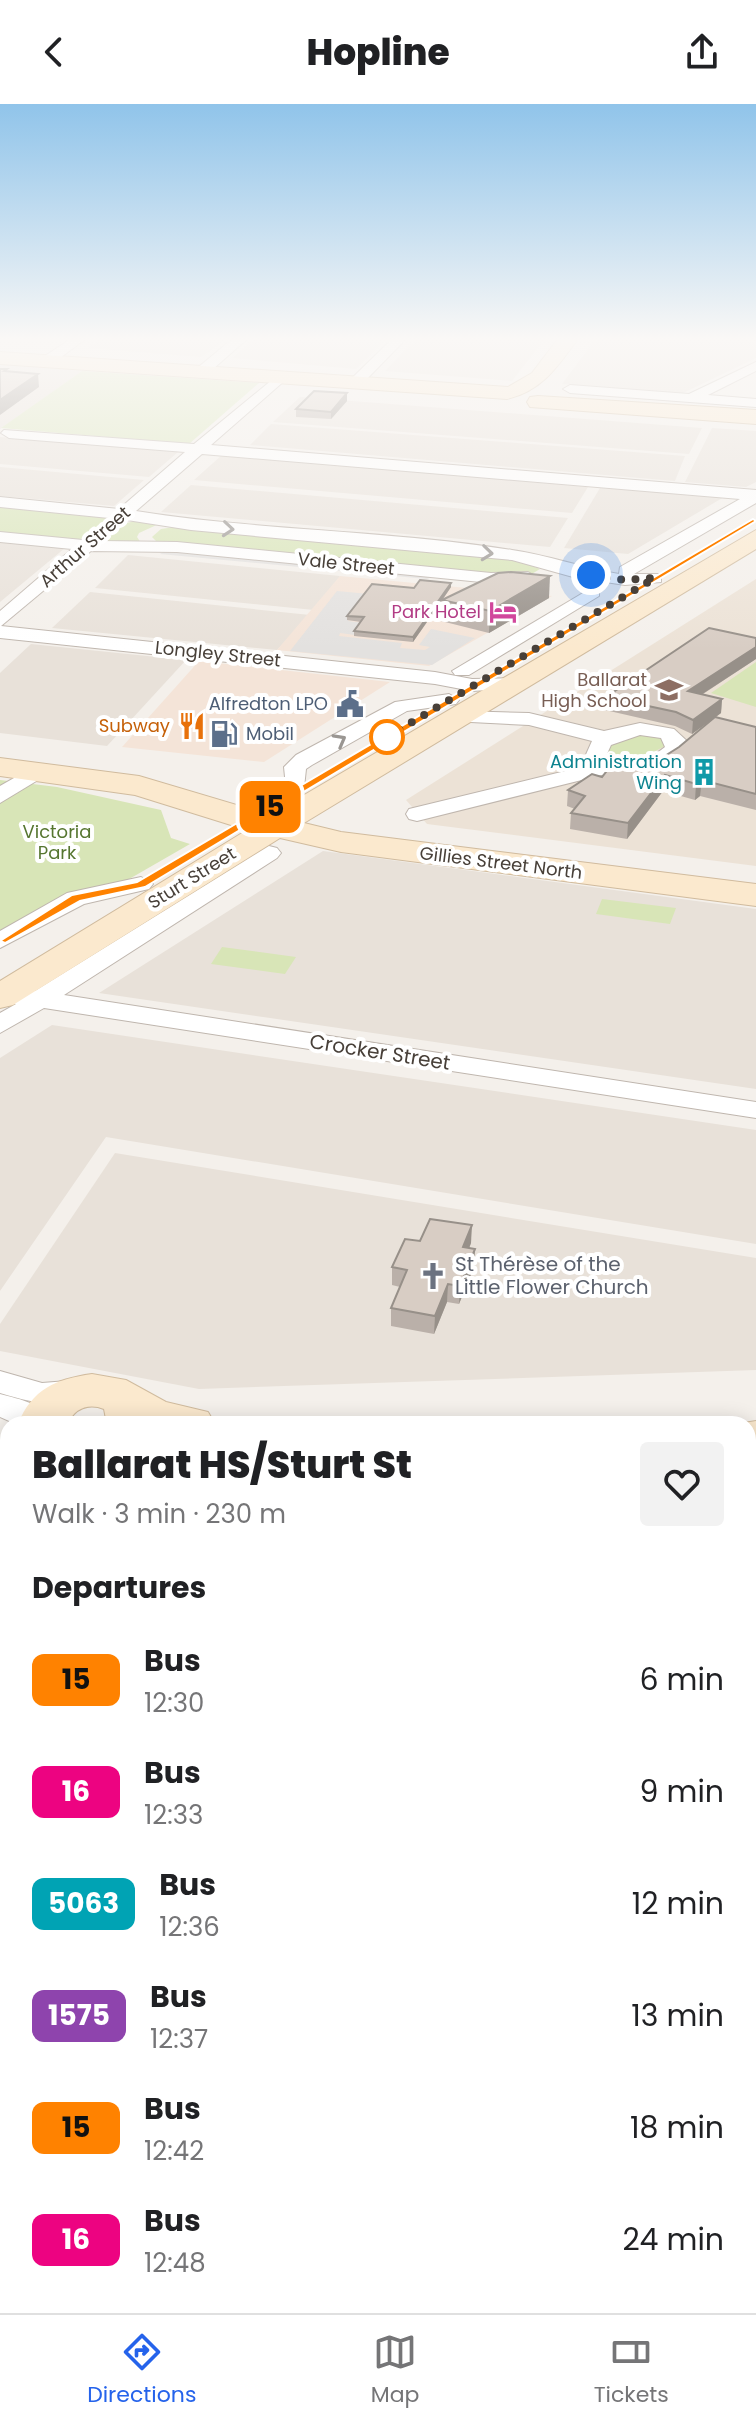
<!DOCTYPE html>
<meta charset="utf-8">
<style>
body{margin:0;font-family:Poppins,sans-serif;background:#f2f2f2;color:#202124;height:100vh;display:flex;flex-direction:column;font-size:30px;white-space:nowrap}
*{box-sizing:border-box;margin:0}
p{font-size:26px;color:#757577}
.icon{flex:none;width:44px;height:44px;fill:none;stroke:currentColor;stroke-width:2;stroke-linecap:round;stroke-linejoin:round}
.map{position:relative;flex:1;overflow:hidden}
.side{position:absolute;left:0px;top:1312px;width:756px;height:898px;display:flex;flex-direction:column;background:#fff;border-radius:24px 24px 0 0;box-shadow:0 4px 20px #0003}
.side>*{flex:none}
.badge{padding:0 16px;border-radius:12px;font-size:28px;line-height:52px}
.you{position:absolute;width:40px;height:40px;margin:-20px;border:6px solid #fff;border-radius:50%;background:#1a73e8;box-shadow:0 0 0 12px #1a73e833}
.map>.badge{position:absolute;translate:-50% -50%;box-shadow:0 0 0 4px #fff}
h2{padding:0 32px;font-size:30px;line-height:72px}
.round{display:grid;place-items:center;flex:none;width:84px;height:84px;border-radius:8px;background:#f2f2f2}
.overview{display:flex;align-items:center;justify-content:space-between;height:136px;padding:0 32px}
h1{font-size:38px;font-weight:800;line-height:60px}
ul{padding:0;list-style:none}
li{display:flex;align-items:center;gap:24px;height:112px;padding:0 32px}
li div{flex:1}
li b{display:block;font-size:30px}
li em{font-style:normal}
li .badge{min-width:88px;font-weight:700;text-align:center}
header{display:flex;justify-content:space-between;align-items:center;height:104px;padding:0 32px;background:#fff;font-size:36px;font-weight:800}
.tab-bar{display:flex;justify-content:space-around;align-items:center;height:112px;border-top:2px solid #e0e0e0;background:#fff;font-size:22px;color:#757577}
.tab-bar a{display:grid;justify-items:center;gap:4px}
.tab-bar .on{color:#2563eb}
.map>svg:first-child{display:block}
.residential{fill:#e8e1d9}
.commercial{fill:#f4e4d8}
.education{fill:#ece2d6}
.green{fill:#d8e5b7}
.parking{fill:#e3e1df}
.water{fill:#acdcec}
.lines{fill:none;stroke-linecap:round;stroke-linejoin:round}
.street-casing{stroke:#bfb6ae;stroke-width:2}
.secondary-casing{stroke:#d0bb9e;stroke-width:2}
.street{fill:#fff;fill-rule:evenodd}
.secondary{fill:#fbe9ce;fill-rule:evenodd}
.wall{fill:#bab0a9}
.shaded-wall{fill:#979089}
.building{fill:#d8cdc4;stroke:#979089;stroke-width:2}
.oneway{stroke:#9a9692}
.line{fill:#ff8200;stroke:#fff;stroke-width:2}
.walk{stroke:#484039;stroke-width:8;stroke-dasharray:0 14.4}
.stop-dot{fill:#fff;stroke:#ff8200;stroke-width:4}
.labels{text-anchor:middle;stroke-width:8;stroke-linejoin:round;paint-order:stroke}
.far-street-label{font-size:18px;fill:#484039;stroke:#fff}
.far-hotel-label{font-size:18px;fill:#b23c85;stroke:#fff;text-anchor:end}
.far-education-label{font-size:18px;fill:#785e54;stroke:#fff;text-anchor:end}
.far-service-label{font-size:18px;fill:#4e5e75;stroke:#fff;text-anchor:end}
.far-food-label{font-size:18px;fill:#c56008;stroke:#fff;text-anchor:end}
.far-culture-label{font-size:18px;fill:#0d838f;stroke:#fff;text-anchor:end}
.far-park-label{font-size:18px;fill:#567630;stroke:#fff}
.street-label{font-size:20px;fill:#484039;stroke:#fff}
.worship-label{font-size:20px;fill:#5b616d;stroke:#fff;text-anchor:start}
</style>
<header><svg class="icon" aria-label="back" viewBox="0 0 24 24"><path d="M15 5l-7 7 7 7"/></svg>Hopline<svg class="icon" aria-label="share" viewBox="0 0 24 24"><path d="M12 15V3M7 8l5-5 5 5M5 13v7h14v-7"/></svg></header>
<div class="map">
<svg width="756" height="2209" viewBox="0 0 756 2209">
<rect width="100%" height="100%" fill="#f4f0eb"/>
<g class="residential">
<polygon points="98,236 226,236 201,253 88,244"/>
<polygon points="253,236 386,236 356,265 232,254"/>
<polygon points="415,236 544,236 512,277 385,267"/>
<polygon points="595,236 756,236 756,254 683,289 562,280"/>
<polygon points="0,260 82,267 0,325"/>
<polygon points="300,293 702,324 689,350 273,318"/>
<polygon points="271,320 685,352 675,377 250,341"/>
<polygon points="712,324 756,327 756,378 746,383 685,378"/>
<polygon points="0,333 178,348 149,373 0,360"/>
<polygon points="222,351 588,383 572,409 194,376"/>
<polygon points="0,363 144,376 114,402 0,392"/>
<polygon points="191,381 568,414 550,443 161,408"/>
<polygon points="600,384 724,393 628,450 564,444"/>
<polygon points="0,438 65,444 0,498"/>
<polygon points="128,451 340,472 314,506 95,484"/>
<polygon points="90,488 310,511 277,546 52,524"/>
<polygon points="31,540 186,556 107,642 0,629 0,569"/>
<polygon points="323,747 756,805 756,985 99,889"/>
<polygon points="52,921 756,1026 756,1140 106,1033 0,1187 0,954"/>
<polygon points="115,1049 756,1154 756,1266 199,1285 0,1247 0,1220"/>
</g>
<g class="commercial">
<polygon points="340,472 552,492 429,562 277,546"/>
<polygon points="199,557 390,578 264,658 122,643"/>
</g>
<polygon class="education" points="756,475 756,762 427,720 406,696"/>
<g class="green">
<polygon points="82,267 259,279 189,340 1,324"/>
<polygon points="0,402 102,411 109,414 85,434 73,436 0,429"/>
<polygon points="140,416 161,419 139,429 137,433 141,439 102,438 122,420"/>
<polygon points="174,423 508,453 540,465 530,471 504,472 157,438 152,433 161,425"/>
<polygon points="756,558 756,603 711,589"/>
<polygon points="632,628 665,633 667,641 636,657 607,655 603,645"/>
<polygon points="0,676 57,683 161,706 171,734 190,740 124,778 0,831"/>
<polygon points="602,795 676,804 670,820 596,810"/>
<polygon points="222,843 296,853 285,870 211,860"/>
<polygon points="8,1458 8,1543 0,1545 0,1466"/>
<polygon points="756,1645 756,1793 748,1805 748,1650"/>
<polygon points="748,1837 756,1850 756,2103 748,2089"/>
</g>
<g class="parking">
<polygon points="166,446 434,472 427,475 160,450"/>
<polygon points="337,487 369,490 348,517 363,519 355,531 340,529 339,532 402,539 400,544 425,546 430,543 419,541 431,525 475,534 432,561 290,547"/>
</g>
<g class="water">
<polygon points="748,1410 756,1413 756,1645 748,1650"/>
<polygon points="8,1543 8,2202 748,2202 748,2089 756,2103 756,2209 0,2209 0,1545"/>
</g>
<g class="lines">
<g class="street-casing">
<g id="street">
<polygon points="69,236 84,236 52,260 42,260 42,254"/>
<polygon points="231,236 246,236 205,272 195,272 195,266"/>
<polygon points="391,236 405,236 358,284 348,284 348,278"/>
<polygon points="756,258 756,267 708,291 756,295 756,303 570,289 563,285 570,281 689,290"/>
<path d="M278,271L283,272V278L211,341L756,386V399L634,470H661V478L625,481L573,473L512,456L191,426L127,416L102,437L177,438L491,469L528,468L537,473L528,478L491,479L177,448L91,447L1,522L435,568L472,575L524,574L527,578L524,582L517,584L472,587L435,580L0,534V507L72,445L0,438V428L83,436L109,414L0,403V393L119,405L185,348L9,334L1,329L4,326L194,340ZM202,350L740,395L620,463L619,470C583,464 548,451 512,446C388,426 261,427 136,407Z"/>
<polygon points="593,483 599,484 599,492 469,571 455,571 452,567"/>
<polygon points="449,590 459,596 456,600 407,607 312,661 306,665 303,693 287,693 284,663 296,651 395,598"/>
<path d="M458,607L529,609L604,627L640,619L674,625L688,638C680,668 635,674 610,669L417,717L409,715L406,710L409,705L590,661L584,655L592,637L529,621L451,617L448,613ZM640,631L661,634L665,643C648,657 625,663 606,652L611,641Z"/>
<polygon points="35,662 43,663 46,668 43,673 0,699 0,682"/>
<polygon points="269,742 277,744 281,749 277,754 64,891 756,998 756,1014 44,904 0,929 0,909 16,900 0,897 0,883 35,887"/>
<polygon points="141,773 153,780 149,785 84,800 0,844 0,827 67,789"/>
<path d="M0,1267L42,1279L80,1276L92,1279L97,1287L92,1295C59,1304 32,1299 0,1289Z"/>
<path d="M0,1290C20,1295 46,1301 58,1320H16L0,1313Z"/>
</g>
</g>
<g class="secondary-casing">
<g id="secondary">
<path d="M557,236H577C557,264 541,287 507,295L0,260V248L508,283L532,269Z"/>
<polygon points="538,292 756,306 756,320 530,303 527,298 530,293"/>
<polygon points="756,426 756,445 304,719 341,728 756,780 756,802 341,748 280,734 13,901 0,904 0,877 247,726 135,691 0,672 0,654 139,672 270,711"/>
<path d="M92,1270L126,1276L166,1298L208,1308L215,1320H107L104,1305C89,1299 74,1304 68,1320H18C32,1285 56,1275 92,1270Z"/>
<polygon points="756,1317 756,1351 748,1351 748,1320 737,1320"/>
<polygon points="8,1413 8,1456 0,1458 0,1415"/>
</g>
</g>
<use href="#street" class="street"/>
<use href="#secondary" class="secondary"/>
</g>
<g class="wall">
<polygon points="347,289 347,297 331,315 296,313 296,305"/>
<polygon points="451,479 451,483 443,495 549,494 489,529 441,517 442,497 413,538 354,532 354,527 361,518 347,516 347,512 414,484"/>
<polygon points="756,555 703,590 722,595 721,609 716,613 756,623 756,706 700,692 695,696 663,687 627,735 570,725 571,709 575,705 567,702 568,686 602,673 646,664 679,643 711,616 692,630 675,622 605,606 606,593"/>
<polygon points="420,1137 471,1139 469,1145 474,1163 459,1200 447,1198 434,1230 391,1222 391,1204 400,1183 392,1181 392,1163"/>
</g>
<g class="shaded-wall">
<polygon points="38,270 39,283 0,311 0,296"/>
<polygon points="347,289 347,297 331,315 331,308"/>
<polygon points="550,472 549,494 489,529 490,507"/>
<polygon points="451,479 451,483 413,538 413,533"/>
<polygon points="756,543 756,555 687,600 688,587"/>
<polygon points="722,595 721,609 692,630 693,616"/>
<polygon points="665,671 663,687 627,735 628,719"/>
<polygon points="702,676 700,692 695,696 696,680"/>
<polygon points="472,1121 471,1139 462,1161 463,1143"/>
<polygon points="475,1145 474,1163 459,1200 460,1182"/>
<polygon points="448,1180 447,1198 434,1230 435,1212"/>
</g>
<g class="building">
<polygon points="0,265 7,265 4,267 38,270 0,296"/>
<polygon points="314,287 347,289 331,308 296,305"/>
<polygon points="511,468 550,472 490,507 442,496 498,469"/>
<polygon points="420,476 451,479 413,533 354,527 364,513 347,512 372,480 414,484"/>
<polygon points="709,524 756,534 756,543 688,587 722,595 693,616 676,608 606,593"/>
<polygon points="715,613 756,623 756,690 702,676 696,680 665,671 628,719 571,709 585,692 568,686 592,670 602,673 613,659 646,664 679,643"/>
<polygon points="430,1115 472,1121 463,1143 475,1145 460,1182 448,1180 435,1212 391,1204 407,1166 392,1163 405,1135 420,1137"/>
</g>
<defs><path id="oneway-chevron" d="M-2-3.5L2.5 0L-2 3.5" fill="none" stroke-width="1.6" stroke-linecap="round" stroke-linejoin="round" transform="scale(2)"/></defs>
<g class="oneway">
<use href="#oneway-chevron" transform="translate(228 425) rotate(5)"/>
<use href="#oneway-chevron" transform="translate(487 449) rotate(6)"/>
<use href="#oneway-chevron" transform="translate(340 636) rotate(-29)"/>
</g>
<linearGradient id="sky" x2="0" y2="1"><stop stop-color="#90c4ea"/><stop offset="0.43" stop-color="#faf8f6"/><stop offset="1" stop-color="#faf8f6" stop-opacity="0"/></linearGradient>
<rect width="756" height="546" fill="url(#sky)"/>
<polygon class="line" points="753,415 756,417 145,783 80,797 5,839 0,837 72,791 137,778"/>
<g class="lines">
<polyline class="walk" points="387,633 655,474 625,476 591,471"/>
</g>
<defs>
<g id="hotel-bare" transform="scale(2.16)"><path d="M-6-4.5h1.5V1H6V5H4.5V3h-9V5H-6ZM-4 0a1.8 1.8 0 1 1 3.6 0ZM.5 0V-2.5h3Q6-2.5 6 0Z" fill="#d1479c" stroke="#fff" stroke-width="2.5" paint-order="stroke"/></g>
<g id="school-bare" transform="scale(2.16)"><path d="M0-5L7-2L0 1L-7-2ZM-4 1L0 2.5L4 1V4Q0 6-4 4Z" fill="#8d6e63" stroke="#fff" stroke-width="2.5" paint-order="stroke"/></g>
<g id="civic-bare" transform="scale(2.16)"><path d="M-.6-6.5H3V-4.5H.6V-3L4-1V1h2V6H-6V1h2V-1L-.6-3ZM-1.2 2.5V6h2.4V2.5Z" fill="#5c6f8a" stroke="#fff" stroke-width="2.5" paint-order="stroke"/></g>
<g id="restaurant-bare" transform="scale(2.16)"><path d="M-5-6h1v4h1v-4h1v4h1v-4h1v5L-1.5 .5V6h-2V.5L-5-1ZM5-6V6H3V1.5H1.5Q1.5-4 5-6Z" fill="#e8710a" stroke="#fff" stroke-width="2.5" paint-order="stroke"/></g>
<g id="fuel-bare" transform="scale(2.16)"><path d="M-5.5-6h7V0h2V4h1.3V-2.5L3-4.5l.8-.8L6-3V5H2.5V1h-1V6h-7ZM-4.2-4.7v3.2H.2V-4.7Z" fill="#5c6f8a" stroke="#fff" stroke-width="2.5" paint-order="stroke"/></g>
<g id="building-bare" transform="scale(2.16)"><path d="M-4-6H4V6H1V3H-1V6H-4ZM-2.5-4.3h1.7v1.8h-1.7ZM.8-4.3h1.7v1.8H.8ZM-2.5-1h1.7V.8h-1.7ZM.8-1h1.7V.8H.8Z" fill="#0f9aa8" stroke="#fff" stroke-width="2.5" paint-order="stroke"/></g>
<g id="church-bare" transform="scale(2.16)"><path d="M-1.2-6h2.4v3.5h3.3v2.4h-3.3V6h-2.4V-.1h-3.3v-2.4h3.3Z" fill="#6b7280" stroke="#fff" stroke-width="2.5" paint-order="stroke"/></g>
</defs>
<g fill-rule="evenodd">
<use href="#hotel-bare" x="503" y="508"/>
<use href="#school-bare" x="669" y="586"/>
<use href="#civic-bare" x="350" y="600"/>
<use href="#restaurant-bare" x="192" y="622"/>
<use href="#fuel-bare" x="224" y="630"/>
<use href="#building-bare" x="704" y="668"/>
<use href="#church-bare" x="433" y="1172"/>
</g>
<circle class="stop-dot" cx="387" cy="633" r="16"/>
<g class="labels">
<g class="far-street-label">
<text transform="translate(85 443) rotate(-41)" y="6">Arthur Street</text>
<text transform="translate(346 460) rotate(6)" y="6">Vale Street</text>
<text transform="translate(218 550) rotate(6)" y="6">Longley Street</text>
<text transform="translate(501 759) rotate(7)" y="6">Gillies Street North</text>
<text transform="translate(192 774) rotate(-32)" y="6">Sturt Street</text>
</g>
<g class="far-hotel-label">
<text x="481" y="514">Park Hotel</text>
</g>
<g class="far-education-label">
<text x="647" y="582">Ballarat<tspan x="647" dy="21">High School</tspan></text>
</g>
<g class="far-service-label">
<text x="328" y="606">Alfredton LPO</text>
<text x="246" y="636" text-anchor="start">Mobil</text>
</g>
<g class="far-food-label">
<text x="170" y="628">Subway</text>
</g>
<g class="far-culture-label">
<text x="682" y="664">Administration<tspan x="682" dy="21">Wing</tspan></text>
</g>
<g class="far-park-label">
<text x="57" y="734">Victoria<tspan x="57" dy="21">Park</tspan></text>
</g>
<g class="street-label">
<text transform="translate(380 948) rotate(9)" y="7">Crocker Street</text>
</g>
<g class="worship-label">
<text x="455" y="1167">St Thérèse of the<tspan x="455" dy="23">Little Flower Church</tspan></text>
</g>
</g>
</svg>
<div class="you" style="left:591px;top:471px"></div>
<b class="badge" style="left:270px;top:703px;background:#ff8200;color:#111">15</b>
<section class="side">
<div class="overview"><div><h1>Ballarat HS/Sturt St</h1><p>Walk · 3 min · 230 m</p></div><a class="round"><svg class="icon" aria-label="heart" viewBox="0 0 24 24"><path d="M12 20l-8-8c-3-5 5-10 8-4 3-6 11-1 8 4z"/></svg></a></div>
<h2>Departures</h2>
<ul>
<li><span class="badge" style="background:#ff8200;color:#111">15</span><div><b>Bus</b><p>12:30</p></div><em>6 min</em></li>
<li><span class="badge" style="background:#ed0381;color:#fff">16</span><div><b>Bus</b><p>12:33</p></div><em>9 min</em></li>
<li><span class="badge" style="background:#00a3b4;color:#fff">5063</span><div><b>Bus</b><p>12:36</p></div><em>12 min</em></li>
<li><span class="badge" style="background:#8e44ad;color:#fff">1575</span><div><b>Bus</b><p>12:37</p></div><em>13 min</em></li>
<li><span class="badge" style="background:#ff8200;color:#111">15</span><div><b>Bus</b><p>12:42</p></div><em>18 min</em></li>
<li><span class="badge" style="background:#ed0381;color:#fff">16</span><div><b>Bus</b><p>12:48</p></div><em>24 min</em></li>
</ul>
</section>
</div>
<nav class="tab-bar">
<a class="on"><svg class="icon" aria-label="directions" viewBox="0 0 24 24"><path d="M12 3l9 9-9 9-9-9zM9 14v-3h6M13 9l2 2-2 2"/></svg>Directions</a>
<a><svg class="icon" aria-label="map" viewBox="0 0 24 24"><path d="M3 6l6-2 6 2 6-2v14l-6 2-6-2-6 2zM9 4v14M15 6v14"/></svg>Map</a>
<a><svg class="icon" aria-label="tickets" viewBox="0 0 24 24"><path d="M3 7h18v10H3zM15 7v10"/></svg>Tickets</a>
</nav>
